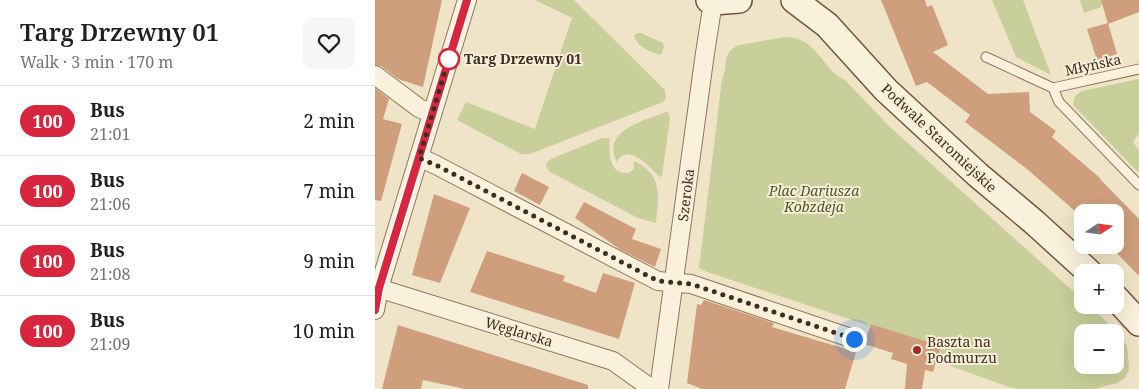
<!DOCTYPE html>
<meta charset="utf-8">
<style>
body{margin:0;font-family:"Noto Serif",serif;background:#f6f6f6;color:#202124;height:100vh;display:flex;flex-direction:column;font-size:19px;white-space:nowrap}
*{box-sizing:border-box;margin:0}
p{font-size:16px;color:#757577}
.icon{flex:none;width:28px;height:28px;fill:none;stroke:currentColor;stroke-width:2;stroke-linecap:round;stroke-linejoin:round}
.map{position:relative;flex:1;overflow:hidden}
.sheet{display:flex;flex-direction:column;background:#fff;width:375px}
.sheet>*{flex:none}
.badge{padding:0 10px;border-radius:16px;font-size:18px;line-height:32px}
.needle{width:32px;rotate:77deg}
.controls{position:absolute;left:699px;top:204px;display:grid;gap:10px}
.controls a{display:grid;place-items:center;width:50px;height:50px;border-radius:10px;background:#fff;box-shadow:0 5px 20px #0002;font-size:25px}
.you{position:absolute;width:25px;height:25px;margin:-12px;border:4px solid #fff;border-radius:50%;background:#1a73e8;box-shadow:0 0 0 8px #1a73e833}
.map>.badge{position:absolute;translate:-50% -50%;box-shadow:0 0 0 2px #fff}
.round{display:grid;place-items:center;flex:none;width:52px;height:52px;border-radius:10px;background:#f6f6f6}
.head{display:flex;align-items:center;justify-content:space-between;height:85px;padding:0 20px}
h1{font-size:24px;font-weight:600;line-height:38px}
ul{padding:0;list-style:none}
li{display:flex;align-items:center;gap:15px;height:70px;padding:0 20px;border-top:1px solid #e0e0e0}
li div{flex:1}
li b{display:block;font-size:19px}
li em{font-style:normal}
li .badge{min-width:55px;font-weight:700;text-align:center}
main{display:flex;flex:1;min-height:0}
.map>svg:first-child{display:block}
.green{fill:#c9cf9b;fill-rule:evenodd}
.building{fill:#cf9f7d}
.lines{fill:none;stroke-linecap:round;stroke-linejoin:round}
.lane-casing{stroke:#8d765c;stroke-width:11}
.street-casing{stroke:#8d765c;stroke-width:20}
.secondary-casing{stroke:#6f573f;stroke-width:28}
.lane{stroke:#faf1dc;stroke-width:9}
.street{stroke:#faf1dc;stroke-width:18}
.secondary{stroke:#faf1dc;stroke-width:25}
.line-casing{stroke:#fff;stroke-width:11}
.line{stroke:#d7263d;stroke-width:8}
.walk{stroke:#3d2e20;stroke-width:5;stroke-dasharray:0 9}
.stop-dot{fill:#fff;stroke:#d7263d;stroke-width:2.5}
.poi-dot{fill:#9e2a2b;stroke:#f7eed8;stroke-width:2}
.labels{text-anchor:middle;stroke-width:4;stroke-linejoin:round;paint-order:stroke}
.stop-label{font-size:14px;font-weight:bold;fill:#3d2e20;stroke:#f7eed8;text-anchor:start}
.street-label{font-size:14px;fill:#3d2e20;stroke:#f7eed8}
.park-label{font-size:14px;font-style:italic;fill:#4d5a26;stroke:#f7eed8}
.poi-label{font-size:14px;fill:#3d2e20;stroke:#f7eed8;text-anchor:start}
</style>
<main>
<section class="sheet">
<div class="head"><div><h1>Targ Drzewny 01</h1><p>Walk · 3 min · 170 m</p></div><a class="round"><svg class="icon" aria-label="heart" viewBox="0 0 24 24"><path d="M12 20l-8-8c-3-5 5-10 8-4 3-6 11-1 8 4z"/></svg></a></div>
<ul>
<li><span class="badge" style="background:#d7263d;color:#fff">100</span><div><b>Bus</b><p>21:01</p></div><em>2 min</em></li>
<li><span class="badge" style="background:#d7263d;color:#fff">100</span><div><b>Bus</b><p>21:06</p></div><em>7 min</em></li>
<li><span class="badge" style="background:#d7263d;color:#fff">100</span><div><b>Bus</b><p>21:08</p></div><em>9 min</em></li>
<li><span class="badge" style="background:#d7263d;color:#fff">100</span><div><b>Bus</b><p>21:09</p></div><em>10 min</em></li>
</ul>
</section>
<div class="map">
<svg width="764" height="389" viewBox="0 0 764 389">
<rect width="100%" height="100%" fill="#f0e4c8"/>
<g class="green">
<polygon points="160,0 199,0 290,90 291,98 288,102 155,154 146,154 82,120 91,102 160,129 197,18"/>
<polygon points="617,0 648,0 676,75 641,57"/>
<polygon points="705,0 733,0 727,2 726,7 709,13"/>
<path d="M262,33H266L288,43L289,47L287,53L285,55C275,51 263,48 259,36Z"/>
<path d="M410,37C443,37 446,69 470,80L515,127L707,299L708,305H715L745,336L752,346L754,369L750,378L742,383L718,389H643L631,386L562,361L566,346L496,324L495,326L332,272L324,268L347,79C354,65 346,52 364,45ZM708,332H740V365H708Z"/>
<polygon points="764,79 764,133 758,142 764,150 764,173 698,105 700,96 707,91"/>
<path d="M291,112H293L295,118L287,176L285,177C276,169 253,141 242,162C226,130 269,121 291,112Z"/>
<path d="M227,138H235C233,151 234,175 253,173L259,169V161C288,174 284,197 281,223L263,218L175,172L171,167L172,162L176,159Z"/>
</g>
<g class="building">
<polygon points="0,0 67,0 48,87 23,79 6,66 0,65"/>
<polygon points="506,0 550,0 552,7 557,5 573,45 558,52 613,94 654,92 655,112 681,131 677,137 725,178 725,179 764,219 764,276 734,245 740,245 740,212 708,212 708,218 652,169 590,122 595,115 552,82 541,86"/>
<polygon points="726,0 764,0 764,12 733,24"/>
<polygon points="733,23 742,54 722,60 712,29"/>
<polygon points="0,88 14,99 8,119 27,124 6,201 0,200"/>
<polygon points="147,173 174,187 165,205 139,191"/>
<polygon points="59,194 95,208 65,283 37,275"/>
<polygon points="209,202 261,229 257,239 286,249 280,267 246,250 200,218"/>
<polygon points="112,251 190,276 188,281 221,293 228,273 260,283 244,339 95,292"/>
<polygon points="329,300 399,323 397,327 481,352 470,389 327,389 312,383 322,304 326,305"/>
<polygon points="496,324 566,346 558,372 550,370 547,389 530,389 532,364 516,359 518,353 489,344"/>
<polygon points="23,325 213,385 213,389 90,389 48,380 46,389 7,389"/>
</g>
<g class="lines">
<g class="lane-casing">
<g id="lane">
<polyline points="611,57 678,88 684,102 764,185"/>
<polyline points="678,88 764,69"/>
</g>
</g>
<g class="street-casing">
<g id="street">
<polyline points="0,75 44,108 57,114"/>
<polyline points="44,157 61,165 283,281 316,284 479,339"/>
<polyline points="0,287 238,361 277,389"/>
<polyline points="0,310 4,288 92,0"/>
<polyline points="284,389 330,53 338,2"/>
</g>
</g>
<g class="secondary-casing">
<g id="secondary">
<polyline points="334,0 338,2 364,0"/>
<polyline points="419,0 452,25 511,90 603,175 659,222 714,272"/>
<polyline points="740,297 764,323"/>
</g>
</g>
<use href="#lane" class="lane"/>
<use href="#street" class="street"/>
<use href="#secondary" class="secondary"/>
</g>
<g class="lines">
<g class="line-casing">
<polyline id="line" points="0,310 4,288 92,0"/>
</g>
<use href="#line" class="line"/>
<polyline class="walk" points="74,59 74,58 44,158 61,165 283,281 316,284 479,339"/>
</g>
<circle class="stop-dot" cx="74" cy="59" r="10"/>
<circle class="poi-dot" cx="542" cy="350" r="5"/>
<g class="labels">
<g class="stop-label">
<text x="89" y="64">Targ Drzewny 01</text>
</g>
<g class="street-label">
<text transform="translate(718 65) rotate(-12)" y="5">Młyńska</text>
<text transform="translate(564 138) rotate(43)" y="5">Podwale Staromiejskie</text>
<text transform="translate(311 195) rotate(-83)" y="5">Szeroka</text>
<text transform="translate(144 332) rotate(17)" y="5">Węglarska</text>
</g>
<g class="park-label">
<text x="439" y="196">Plac Dariusza<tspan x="439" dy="16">Kobzdeja</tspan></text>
</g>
<g class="poi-label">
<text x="552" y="347">Baszta na<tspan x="552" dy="16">Podmurzu</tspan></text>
</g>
</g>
</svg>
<div class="controls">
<a><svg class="needle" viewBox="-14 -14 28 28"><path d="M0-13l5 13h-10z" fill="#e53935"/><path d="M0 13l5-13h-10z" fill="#757577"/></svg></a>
<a>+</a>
<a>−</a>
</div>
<div class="you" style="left:479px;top:339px"></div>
</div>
</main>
